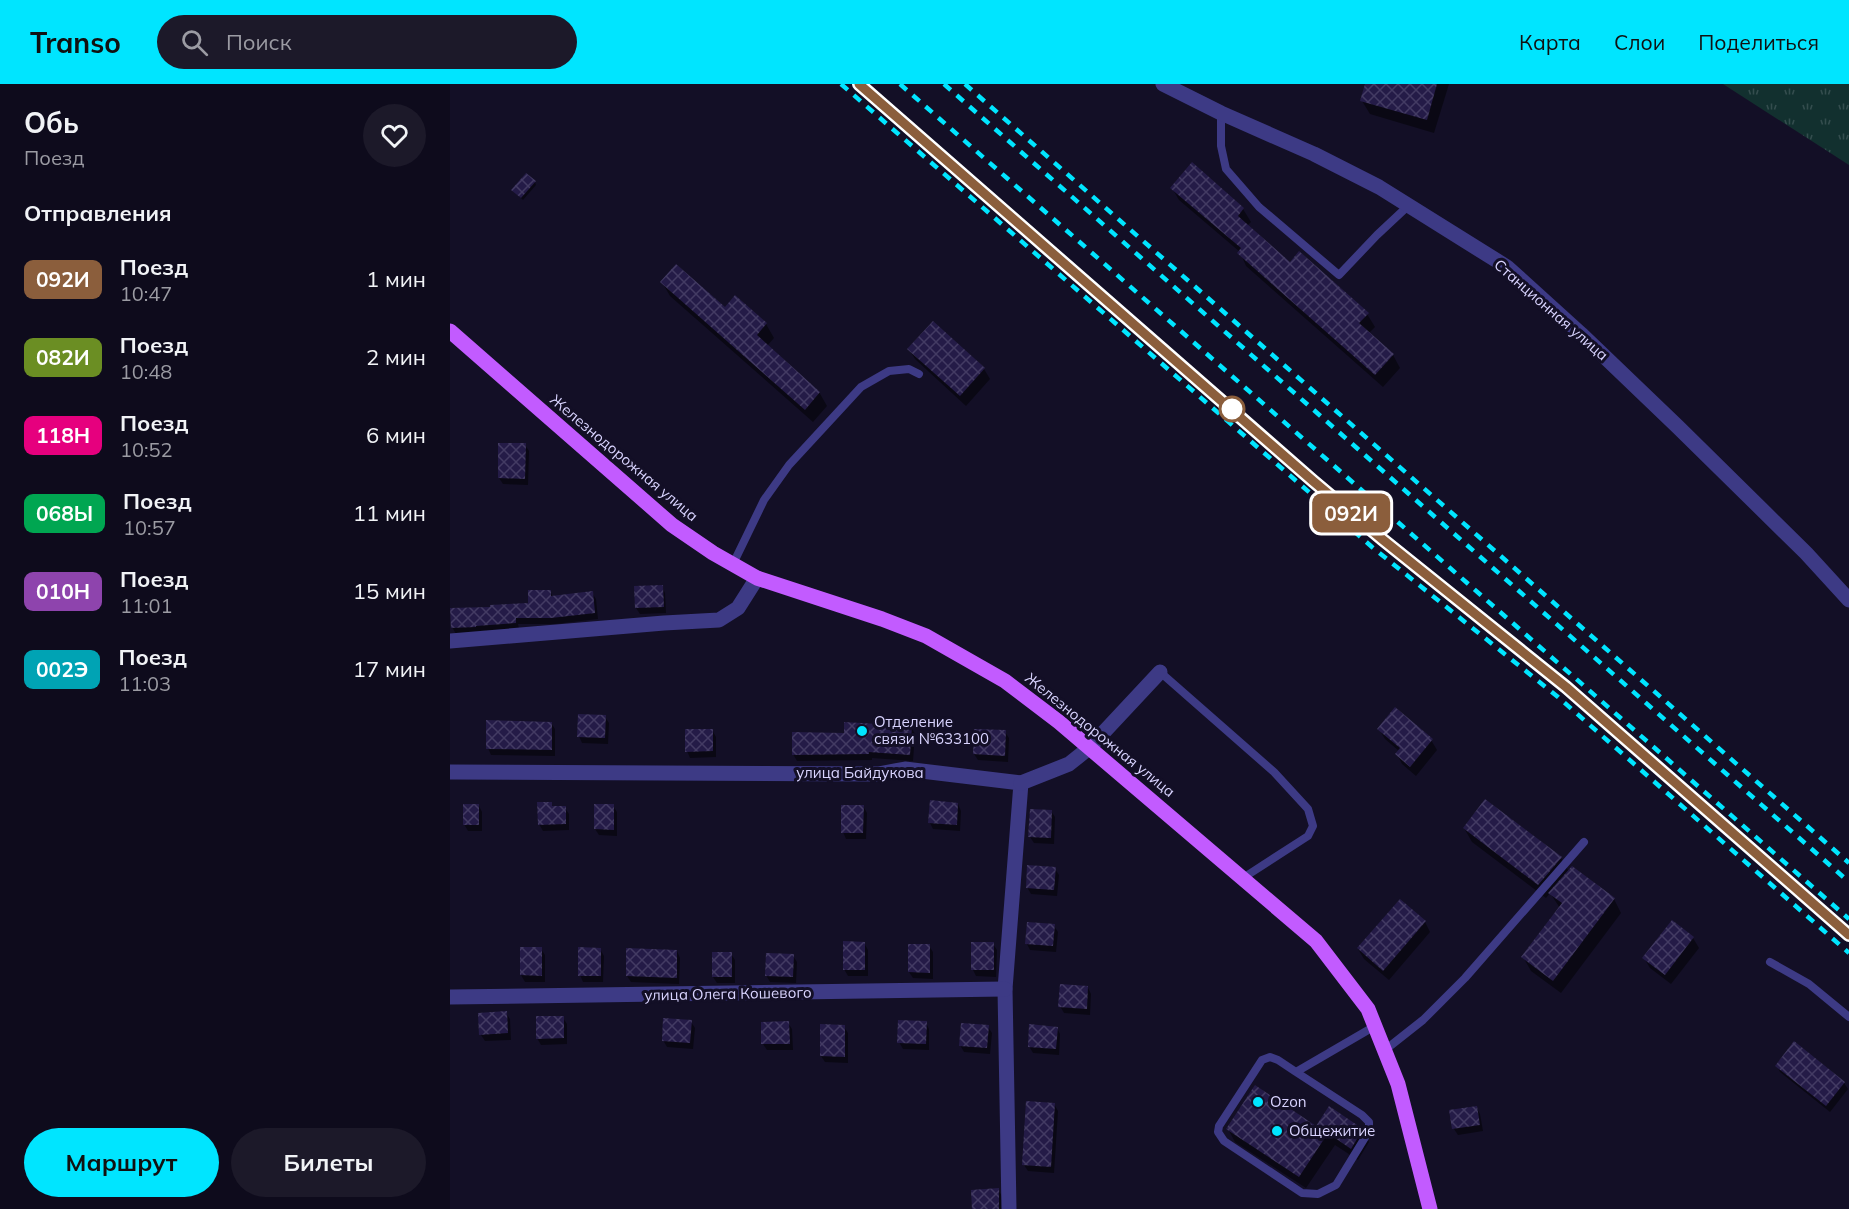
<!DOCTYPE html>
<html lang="ru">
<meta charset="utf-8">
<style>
body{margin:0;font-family:Mulish,sans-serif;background:#1c1929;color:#f1f3f6;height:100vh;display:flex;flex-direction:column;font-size:22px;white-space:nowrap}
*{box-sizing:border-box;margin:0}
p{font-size:20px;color:#9b9ba3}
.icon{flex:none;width:33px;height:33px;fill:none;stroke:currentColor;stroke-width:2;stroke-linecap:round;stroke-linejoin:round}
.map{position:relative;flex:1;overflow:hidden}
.side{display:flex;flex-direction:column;background:#0e0b1c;width:450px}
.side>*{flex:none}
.badge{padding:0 12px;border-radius:9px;font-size:21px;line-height:39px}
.map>.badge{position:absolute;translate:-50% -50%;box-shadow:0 0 0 3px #fff}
h2{padding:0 24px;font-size:22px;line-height:54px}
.round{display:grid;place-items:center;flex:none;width:63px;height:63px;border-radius:32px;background:#1c1929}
.headline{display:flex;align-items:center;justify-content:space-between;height:102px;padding:0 24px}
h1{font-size:28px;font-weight:700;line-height:45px}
.primary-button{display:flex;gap:12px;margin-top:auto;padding:12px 24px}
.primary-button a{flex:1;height:69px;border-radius:36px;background:#00e5ff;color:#111;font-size:24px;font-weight:700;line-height:69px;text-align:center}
.primary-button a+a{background:#1c1929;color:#f1f3f6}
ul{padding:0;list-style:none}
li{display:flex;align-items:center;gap:18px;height:78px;padding:0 24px}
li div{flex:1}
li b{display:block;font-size:22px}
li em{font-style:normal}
li .badge{min-width:66px;font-weight:700;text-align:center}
header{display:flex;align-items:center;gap:36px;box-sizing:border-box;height:84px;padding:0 30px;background:#00e5ff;color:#111}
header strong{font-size:28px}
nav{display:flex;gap:33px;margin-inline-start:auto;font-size:21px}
.search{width:420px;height:54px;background:#1c1929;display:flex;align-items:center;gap:15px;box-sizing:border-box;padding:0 21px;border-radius:33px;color:#9b9ba3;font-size:22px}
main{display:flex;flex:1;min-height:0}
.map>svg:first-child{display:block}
.grass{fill:url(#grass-tufts)}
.shadow{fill:#0007}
.building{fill:url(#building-cross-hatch)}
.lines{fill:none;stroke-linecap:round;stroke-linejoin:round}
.service{stroke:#3d3a85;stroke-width:8}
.minor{stroke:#3d3a85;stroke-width:15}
.primary{stroke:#c25bff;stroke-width:15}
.rail{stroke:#00e5ff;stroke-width:4.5;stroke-dasharray:9 8;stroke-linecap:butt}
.line-casing{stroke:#fff;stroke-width:14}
.line{stroke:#8b5e3c;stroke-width:9}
.stop-dot{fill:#fff;stroke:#8b5e3c;stroke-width:3}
.poi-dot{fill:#00e5ff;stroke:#130f26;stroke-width:2}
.labels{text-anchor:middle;stroke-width:6;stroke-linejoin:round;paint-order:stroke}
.street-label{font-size:15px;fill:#d9d4ff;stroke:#130f26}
.poi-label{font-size:15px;fill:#d9d4ff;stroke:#130f26;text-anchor:start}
</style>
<header>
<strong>Transo</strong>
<div class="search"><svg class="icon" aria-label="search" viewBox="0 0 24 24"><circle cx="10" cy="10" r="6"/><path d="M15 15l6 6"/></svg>Поиск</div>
<nav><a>Карта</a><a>Слои</a><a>Поделиться</a></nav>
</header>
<main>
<section class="side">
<div class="headline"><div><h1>Обь</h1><p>Поезд</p></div><a class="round"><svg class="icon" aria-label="heart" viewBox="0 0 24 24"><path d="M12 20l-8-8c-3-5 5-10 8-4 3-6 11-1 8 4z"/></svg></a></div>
<h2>Отправления</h2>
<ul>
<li><span class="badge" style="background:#8b5e3c;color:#fff">092И</span><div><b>Поезд</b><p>10:47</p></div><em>1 мин</em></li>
<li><span class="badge" style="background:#6b8e23;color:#fff">082И</span><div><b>Поезд</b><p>10:48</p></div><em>2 мин</em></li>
<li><span class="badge" style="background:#e6007e;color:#fff">118Н</span><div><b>Поезд</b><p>10:52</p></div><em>6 мин</em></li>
<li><span class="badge" style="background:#00a651;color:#fff">068Ы</span><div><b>Поезд</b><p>10:57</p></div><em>11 мин</em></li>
<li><span class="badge" style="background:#8e44ad;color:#fff">010Н</span><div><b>Поезд</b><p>11:01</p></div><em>15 мин</em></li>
<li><span class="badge" style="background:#00a3b4;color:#fff">002Э</span><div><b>Поезд</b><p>11:03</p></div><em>17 мин</em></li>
</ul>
<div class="primary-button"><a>Маршрут</a><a>Билеты</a></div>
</section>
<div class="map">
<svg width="1399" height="1125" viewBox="0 0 1399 1125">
<defs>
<pattern id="grass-tufts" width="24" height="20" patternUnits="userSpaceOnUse" patternTransform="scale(1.5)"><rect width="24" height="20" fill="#12302f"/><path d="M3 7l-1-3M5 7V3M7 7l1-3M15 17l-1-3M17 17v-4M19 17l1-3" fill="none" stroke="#344d4e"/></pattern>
<pattern id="building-cross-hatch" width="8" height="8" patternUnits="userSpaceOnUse" patternTransform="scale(1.5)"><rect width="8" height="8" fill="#241b47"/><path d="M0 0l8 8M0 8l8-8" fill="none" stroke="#433b63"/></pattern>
</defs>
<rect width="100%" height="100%" fill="#130f26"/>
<polygon class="grass" points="1273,0 1399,0 1399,81"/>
<g class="shadow">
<polygon points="916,0 999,0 984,49 920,30 912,17"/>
<polygon points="742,81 793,125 801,138 797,142 840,180 917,230 925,243 918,250 943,271 950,284 933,303 796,182 790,168 729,116 722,104"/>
<polygon points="85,98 86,101 73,116 65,108"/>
<polygon points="212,198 316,240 324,254 317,262 369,308 377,322 363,338 220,212"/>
<polygon points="483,239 534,285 540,295 516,322 465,275 459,265"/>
<polygon points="75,361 79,367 78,401 53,400 49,394"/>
<polygon points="212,502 215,509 216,529 190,530 186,524"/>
<polygon points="100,507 103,513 142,509 146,515 148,535 105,540 68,540 69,545 6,550 2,543 42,525 80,520"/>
<polygon points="155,633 159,639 158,660 132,659 129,652"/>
<polygon points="101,639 105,645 105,672 41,671 38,664"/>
<polygon points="461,643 465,650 463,677 422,674 422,676 347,677 343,670 395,650"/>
<polygon points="929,645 981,656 987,666 966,692 952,680 947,670 949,667 935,655"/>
<polygon points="262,646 266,653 266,673 240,674 237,667"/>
<polygon points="555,648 559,654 558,678 528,676 524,670"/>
<polygon points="1035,717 1111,774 1119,788 1164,815 1171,829 1111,909 1081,887 1073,873 1110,824 1100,809 1096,814 1022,758 1014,744"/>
<polygon points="101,720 103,723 115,724 119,730 119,746 93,747 89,740"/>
<polygon points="508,720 511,727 510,747 483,745 480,739"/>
<polygon points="29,722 32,728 32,747 18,747 14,740"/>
<polygon points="163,722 167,728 167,752 149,751 145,745"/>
<polygon points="413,722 417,729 416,755 396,755 393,748"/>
<polygon points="601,727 605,733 604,760 584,759 580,753"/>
<polygon points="605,785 609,791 607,812 581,810 577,803"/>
<polygon points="975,838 980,848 939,896 914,875 908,865"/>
<polygon points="604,842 608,848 606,868 580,866 577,860"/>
<polygon points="1243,854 1249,864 1221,900 1200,884 1194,874"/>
<polygon points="414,859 418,866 418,892 398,892 394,885"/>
<polygon points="523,859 543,860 547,866 546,893 526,892 523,886"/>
<polygon points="479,862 483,868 483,895 463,894 459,888"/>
<polygon points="91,865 95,871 95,898 75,898 71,891"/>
<polygon points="150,865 154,872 153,898 133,898 130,891"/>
<polygon points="227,867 230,874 229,900 181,898 177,892"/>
<polygon points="281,870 285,876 285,899 267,899 263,893"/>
<polygon points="343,872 347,878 346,899 320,898 316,891"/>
<polygon points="638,904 641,910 640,931 614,929 610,922"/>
<polygon points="56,929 60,935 61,956 35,957 31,951"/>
<polygon points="113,934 117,940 117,960 91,961 87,954"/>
<polygon points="241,938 245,944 243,965 217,963 213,956"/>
<polygon points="338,939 342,945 343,966 317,966 313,960"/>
<polygon points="476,939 479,945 479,966 453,965 449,958"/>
<polygon points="394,943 398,949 398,979 375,978 371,972"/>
<polygon points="538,943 542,949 540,970 514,968 510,961"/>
<polygon points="607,944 610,950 609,971 583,969 579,962"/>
<polygon points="1327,982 1394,999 1398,1005 1380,1028 1330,988"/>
<polygon points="604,1020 608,1027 604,1089 578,1087 574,1081"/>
<polygon points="1026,1023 1030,1030 1033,1047 1008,1051 1004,1045 1001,1027"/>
<polygon points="866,1044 912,1045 919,1058 908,1076 885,1061 856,1104 785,1058 778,1045"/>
<polygon points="548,1106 552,1112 552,1125 523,1125"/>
</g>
<g class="building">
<polygon points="915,0 987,0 977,36 910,17"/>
<polygon points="742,78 794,124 788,132 840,178 849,167 919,229 909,239 944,270 925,291 787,169 791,164 720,104"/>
<polygon points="76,89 86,97 71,114 61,106"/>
<polygon points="226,180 275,223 285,211 317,239 307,251 370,308 355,326 210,198"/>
<polygon points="483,237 535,284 510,312 457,265"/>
<polygon points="48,359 76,359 75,395 48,394"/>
<polygon points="213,501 214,523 185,524 184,502"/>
<polygon points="78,506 101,506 101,512 143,507 145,529 101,534 66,534 66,539 26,542 26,543 1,544 0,524 40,523 40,521 78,519"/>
<polygon points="945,623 983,655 960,683 945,670 950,664 927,645"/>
<polygon points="128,630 156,631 155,654 127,653"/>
<polygon points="36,636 102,638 102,666 36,665"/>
<polygon points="394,638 462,642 460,671 419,668 419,670 342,671 342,648 394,649"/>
<polygon points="235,645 263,645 263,667 235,668"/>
<polygon points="524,645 556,646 555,672 523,670"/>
<polygon points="1035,715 1112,773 1088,801 1013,744"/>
<polygon points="480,716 508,719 507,741 478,739"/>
<polygon points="87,718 102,718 102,722 116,722 116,740 88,741"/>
<rect x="13" y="720" width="16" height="21"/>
<polygon points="144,720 164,720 164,746 144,745"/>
<polygon points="391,721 414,721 413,749 391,749"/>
<polygon points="580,725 602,726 601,754 578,753"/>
<polygon points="577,781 606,783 604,806 576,804"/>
<polygon points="1122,782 1165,814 1103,897 1071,873 1112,819 1098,809"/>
<polygon points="950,815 976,837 933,887 907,864"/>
<polygon points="1222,836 1244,853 1215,891 1192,874"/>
<polygon points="577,838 605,840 603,862 575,860"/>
<polygon points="393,857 415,858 415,886 393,886"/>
<rect x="521" y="858" width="23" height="28"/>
<polygon points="458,860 480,860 480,889 458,888"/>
<polygon points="70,863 92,863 92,892 70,891"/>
<polygon points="128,863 151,864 151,892 128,892"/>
<polygon points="176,864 227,866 227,894 176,892"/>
<rect x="262" y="868" width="20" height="25"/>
<polygon points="316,869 344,870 343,893 315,892"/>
<polygon points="610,900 638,902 637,925 608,923"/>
<polygon points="57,927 58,949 29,951 28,929"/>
<polygon points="86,932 114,932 114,954 86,955"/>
<polygon points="213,934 242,936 240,959 212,957"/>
<polygon points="448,936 477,937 476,960 447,959"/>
<polygon points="339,937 340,960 311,960 311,938"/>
<polygon points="511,939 539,941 537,964 509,962"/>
<polygon points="370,940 395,941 395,973 370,972"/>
<polygon points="579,940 608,943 606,965 578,963"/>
<polygon points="1344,957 1395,998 1376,1022 1325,982"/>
<polygon points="805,1001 866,1042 879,1022 913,1045 901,1065 878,1049 849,1093 776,1045"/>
<polygon points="576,1017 605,1019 601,1083 572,1081"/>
<polygon points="1027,1022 1030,1041 1002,1045 999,1026"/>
<polygon points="549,1104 549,1125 522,1125 521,1106"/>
</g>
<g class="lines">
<g class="service">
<polyline points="771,29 771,62 776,85 809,123 889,191 927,151 958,122"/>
<polyline points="283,480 314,416 339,381 411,303 439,287 459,285 469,290"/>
<polyline points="710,588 824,688 858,725 863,742 858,752 793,794"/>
<polyline points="1320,878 1359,900 1399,933"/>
<polyline points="935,966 973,936 1015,894 1134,758"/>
<polyline points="846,988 912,1031 919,1038 919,1047 886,1101 868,1110 852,1109 774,1057 768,1048 769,1042 812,976 820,973 828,976 846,988 925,942"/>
</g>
<g class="minor">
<polyline points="713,0 771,29 864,70 929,103 1057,183 1131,250 1228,343 1356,469 1399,516"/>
<polyline points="0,557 214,539 269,536 288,524 307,494"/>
<polyline points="0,688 428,690 455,685 571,699 555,905 559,1125"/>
<polyline points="571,699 619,680 639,664 710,588"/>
<polyline points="0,913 555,905"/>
</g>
<polyline class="primary" points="0,247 222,441 263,469 307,494 432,535 476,552 555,597 609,638 866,857 918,925 948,1000 980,1125"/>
<g class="rail">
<polyline points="391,0 922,463 1108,613 1399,869"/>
<polyline points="409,0 863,397 932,455 1116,603 1399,851"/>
<polyline points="450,0 1399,835"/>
<polyline points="494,0 1399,798"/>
<polyline points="515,0 1399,779"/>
</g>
</g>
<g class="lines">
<g class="line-casing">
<polyline id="line" points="409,0 863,397 932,455 1116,603 1399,851"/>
</g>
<use href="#line" class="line"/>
</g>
<circle class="stop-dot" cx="782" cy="325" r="12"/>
<g class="poi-dot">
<circle cx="412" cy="647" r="6"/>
<circle cx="808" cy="1018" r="6"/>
<circle cx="827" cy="1047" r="6"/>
</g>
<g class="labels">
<g class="street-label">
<text transform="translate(1101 226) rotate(41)" y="5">Станционная улица</text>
<text transform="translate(174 374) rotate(40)" y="5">Железнодорожная улица</text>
<text transform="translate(650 651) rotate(39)" y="5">Железнодорожная улица</text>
<text x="410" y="694">улица Байдукова</text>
<text transform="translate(278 910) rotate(-1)" y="5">улица Олега Кошевого</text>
</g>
<g class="poi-label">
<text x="424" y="643">Отделение<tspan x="424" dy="17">связи №633100</tspan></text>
<text x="820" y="1023">Ozon</text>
<text x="839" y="1052">Общежитие</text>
</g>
</g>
</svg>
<b class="badge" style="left:901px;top:429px;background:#8b5e3c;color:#fff">092И</b>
</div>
</main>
